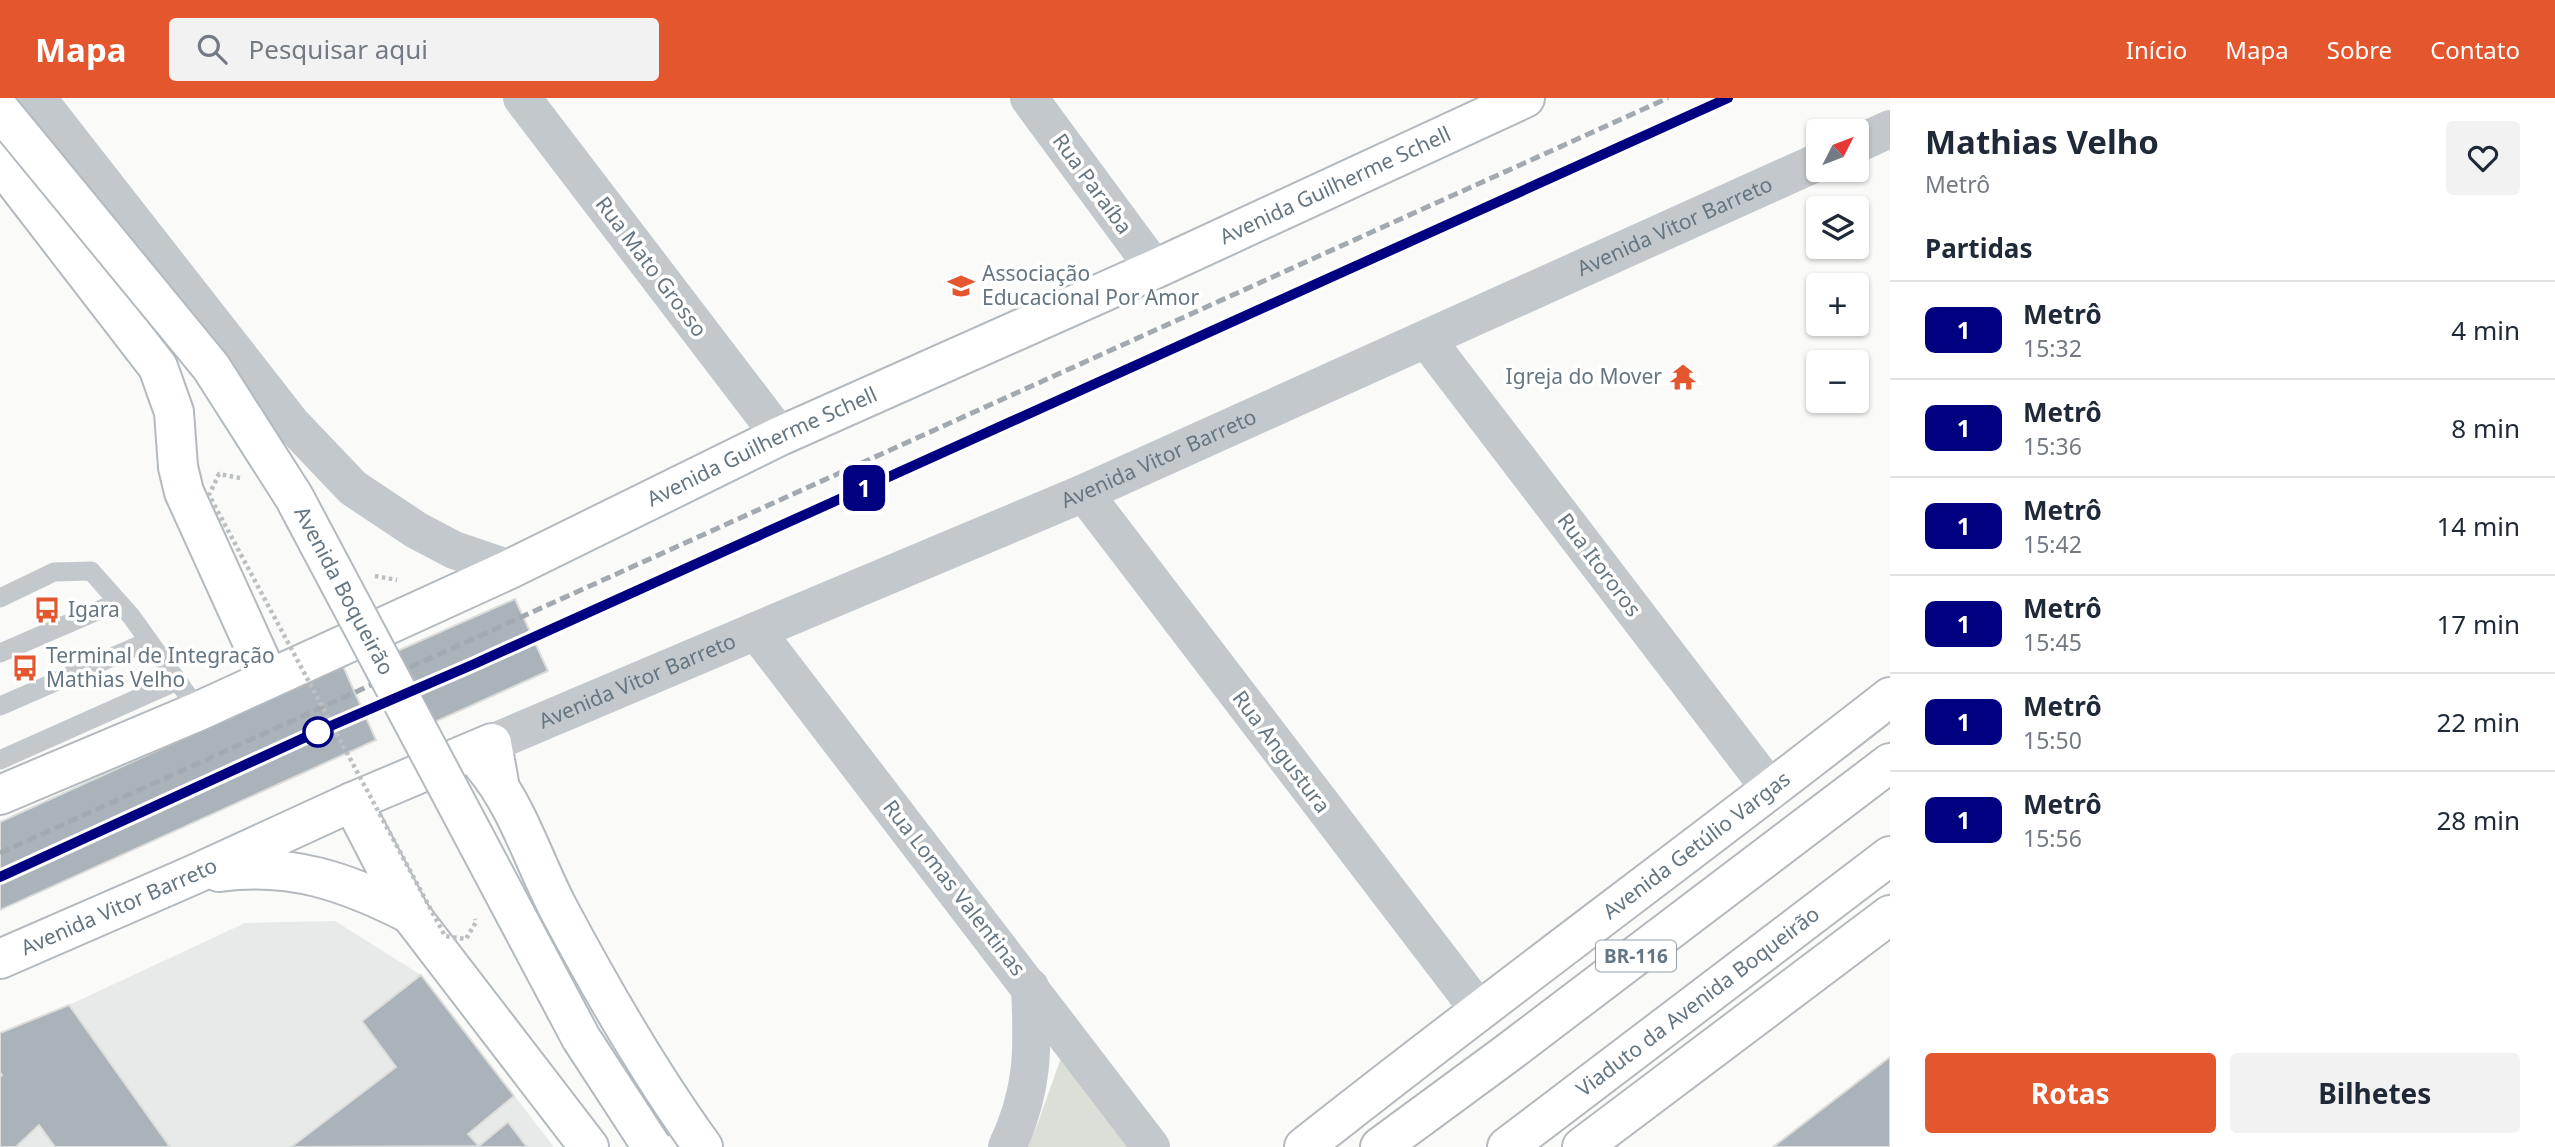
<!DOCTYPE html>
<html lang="pt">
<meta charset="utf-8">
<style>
body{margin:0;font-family:"Noto Sans",sans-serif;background:#f2f2f3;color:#1f2937;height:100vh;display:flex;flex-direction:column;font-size:26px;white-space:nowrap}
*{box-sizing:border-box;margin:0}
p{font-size:23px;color:#747a83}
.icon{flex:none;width:38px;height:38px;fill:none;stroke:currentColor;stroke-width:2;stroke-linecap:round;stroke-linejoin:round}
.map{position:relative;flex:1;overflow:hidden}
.panel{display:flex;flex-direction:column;background:#fff;width:665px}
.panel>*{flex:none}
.badge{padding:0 14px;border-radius:10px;font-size:24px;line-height:46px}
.needle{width:46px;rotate:48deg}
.buttons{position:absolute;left:1806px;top:21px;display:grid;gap:14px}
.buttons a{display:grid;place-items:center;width:63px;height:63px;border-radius:7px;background:#fff;box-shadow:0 2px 5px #0004;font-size:35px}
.map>.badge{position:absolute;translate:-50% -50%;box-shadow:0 0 0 4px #fff}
h2{padding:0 35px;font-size:26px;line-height:63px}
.round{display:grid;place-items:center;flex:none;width:74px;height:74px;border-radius:7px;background:#f2f2f3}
.overview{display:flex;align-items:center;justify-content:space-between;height:119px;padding:0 35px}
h1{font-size:33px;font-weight:700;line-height:52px}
.primary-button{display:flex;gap:14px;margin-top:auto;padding:14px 35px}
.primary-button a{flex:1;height:80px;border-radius:7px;background:#e4572e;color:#fff;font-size:28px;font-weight:700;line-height:80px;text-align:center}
.primary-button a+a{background:#f2f2f3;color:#1f2937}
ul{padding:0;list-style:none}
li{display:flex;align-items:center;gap:21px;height:98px;padding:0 35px;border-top:2px solid #e0e1e3}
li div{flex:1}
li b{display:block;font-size:26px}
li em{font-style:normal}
li .badge{min-width:77px;font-weight:700;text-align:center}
header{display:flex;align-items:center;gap:42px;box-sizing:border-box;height:98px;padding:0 35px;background:#e4572e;color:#fff}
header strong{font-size:33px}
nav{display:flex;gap:38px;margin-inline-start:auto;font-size:24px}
.search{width:490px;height:63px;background:#f2f2f3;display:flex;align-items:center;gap:18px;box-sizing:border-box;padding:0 24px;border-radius:7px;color:#747a83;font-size:26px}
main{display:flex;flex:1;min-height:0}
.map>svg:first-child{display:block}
.built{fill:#e8e9e9}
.green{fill:#dadfd7}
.building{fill:#aab3b9;stroke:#dcdcda;stroke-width:2}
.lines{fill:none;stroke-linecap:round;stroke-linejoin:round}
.secondary-casing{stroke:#b3babf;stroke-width:42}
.primary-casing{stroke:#b5babe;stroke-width:42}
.motorway-casing{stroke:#b4b9bd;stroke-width:42}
.path{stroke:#bbbfc2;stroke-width:4.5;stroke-dasharray:3.5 3.5;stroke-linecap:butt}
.service{stroke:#c3c8cc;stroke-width:19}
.minor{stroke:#c3c8cc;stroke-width:38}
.tertiary{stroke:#c3c8cc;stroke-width:38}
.secondary{stroke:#fff;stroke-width:38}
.primary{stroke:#fff;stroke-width:38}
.motorway{stroke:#fff;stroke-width:38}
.rail{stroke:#a2aab0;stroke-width:5;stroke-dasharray:10 5;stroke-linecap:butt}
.secondary-bridge-casing{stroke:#b3babf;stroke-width:42;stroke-linecap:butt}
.path-bridge{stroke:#bbbfc2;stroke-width:4.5;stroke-dasharray:3.5 3.5;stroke-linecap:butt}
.secondary-bridge{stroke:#fff;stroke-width:38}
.line-casing{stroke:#fff;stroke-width:16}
.line{stroke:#000080;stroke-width:10}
.stop-dot{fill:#fff;stroke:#000080;stroke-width:3.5}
.labels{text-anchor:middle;stroke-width:7;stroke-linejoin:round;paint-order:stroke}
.shield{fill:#fff;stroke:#939fa8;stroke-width:2}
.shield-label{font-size:19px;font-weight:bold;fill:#657683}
.street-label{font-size:21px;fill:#657683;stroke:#fff}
.poi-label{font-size:21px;fill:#657683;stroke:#fff;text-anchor:start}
</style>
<header>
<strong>Mapa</strong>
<div class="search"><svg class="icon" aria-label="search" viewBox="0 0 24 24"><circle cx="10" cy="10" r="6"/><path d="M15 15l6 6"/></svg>Pesquisar aqui</div>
<nav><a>Início</a><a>Mapa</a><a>Sobre</a><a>Contato</a></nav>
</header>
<main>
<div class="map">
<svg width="1890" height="1049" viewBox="0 0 1890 1049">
<rect width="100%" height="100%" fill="#fafaf8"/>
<polygon class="built" points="335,823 421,877 554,1049 0,1049 0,935 69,907 245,825"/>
<polygon class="green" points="1061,960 1133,1049 1025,1049 1036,1030"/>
<g class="building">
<polygon points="515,501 548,573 428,627 395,554"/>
<polygon points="343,568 376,642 0,812 0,724"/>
<polygon points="421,877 514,998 468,1036 479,1048 291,1049 396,969 362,923"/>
<polygon points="69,907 170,1049 55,1049 39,1027 16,1049 0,1049 0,979 2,977 0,974 0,935"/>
<polygon points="1890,959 1890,1049 1773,1049"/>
<polygon points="508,1024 527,1049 477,1049 479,1048"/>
</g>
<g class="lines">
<g class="secondary-casing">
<g id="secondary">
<polyline points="0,64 158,269 174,314 178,369 184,394 269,581"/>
<path d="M483,667C517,707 533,761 557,808C601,891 648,973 703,1049"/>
<path id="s3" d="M0,697L199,613L510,471L780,338L1155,171L1525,0"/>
<polyline points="352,704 410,816 589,1049"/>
<path d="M219,774C291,764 347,784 410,816"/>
<path id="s4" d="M0,861L193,777L352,704L492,645L499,685"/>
</g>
</g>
<g class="primary-casing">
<g id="primary">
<path id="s5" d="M1304,1049C1497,896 1696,751 1890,599"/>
<polyline points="1582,1049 1890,817"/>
</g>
</g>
<g class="motorway-casing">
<g id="motorway">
<polyline points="1380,1049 1505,957 1890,665"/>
<path id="s6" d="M1507,1049L1890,758"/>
</g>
</g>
<polyline class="path" points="375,478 397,482"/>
<g class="service">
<polyline points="0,500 54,474 91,473 131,518 199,613"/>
<polyline points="0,555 118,504"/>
<polyline points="0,608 149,543"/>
<polyline points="0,662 177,583"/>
</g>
<g class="minor">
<polyline points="1029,0 1155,171"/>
<polyline points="1857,46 1890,31"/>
<polyline points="1427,242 1771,692"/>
<polyline points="1084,395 1479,912"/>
<path id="s1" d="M756,533L1084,395L1818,64"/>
</g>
<g class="tertiary">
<polyline points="37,0 291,325 353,390 416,432 454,452 510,471"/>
<polyline points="522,0 780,338"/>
<path id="s2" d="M492,645L756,533L1151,1049"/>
<path d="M1007,1049C1034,992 1033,950 1030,889"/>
</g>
<use href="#secondary" class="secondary"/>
<use href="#primary" class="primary"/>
<use href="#motorway" class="motorway"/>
<g class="rail">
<polyline points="0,755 1668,0"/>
<polyline points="0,779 319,633 447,578 1728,0"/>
</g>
<g class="secondary-bridge-casing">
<g id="secondary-bridge">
<path id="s7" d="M0,12L211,269L294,399L581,940L652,1049"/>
</g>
</g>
<polyline class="path-bridge" points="240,380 219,376 209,397 445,838 466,841 476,824 475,821"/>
<use href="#secondary-bridge" class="secondary-bridge"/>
</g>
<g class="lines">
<g class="line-casing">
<polyline id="line" points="0,779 319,633 472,567 1728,0"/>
</g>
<use href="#line" class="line"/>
</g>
<defs>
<g id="school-bare" transform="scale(2.1)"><path d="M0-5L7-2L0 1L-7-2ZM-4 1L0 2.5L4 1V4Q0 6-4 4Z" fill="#e4572e" stroke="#fff" stroke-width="2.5" paint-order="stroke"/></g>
<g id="temple-bare" transform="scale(2.1)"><path d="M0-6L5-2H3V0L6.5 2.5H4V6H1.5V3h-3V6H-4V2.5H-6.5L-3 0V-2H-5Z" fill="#e4572e" stroke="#fff" stroke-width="2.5" paint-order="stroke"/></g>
<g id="bus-bare" transform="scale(2.1)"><path d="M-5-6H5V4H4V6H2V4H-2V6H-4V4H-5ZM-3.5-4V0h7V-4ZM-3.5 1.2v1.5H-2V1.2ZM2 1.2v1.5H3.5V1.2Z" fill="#e4572e" stroke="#fff" stroke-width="2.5" paint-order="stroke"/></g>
</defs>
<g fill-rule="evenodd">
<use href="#school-bare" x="961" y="188"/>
<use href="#temple-bare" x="1683" y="279"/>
<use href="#bus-bare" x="47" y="512"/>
<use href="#bus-bare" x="25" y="570"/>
</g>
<circle class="stop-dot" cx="318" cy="634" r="14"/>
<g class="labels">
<rect class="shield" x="1596" y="842.5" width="80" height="31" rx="5"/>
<g class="shield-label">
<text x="1636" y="865">BR-116</text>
</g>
<g class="street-label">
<text transform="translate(1092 86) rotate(54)" y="7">Rua Paraíba</text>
<text dy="7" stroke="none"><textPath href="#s3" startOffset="1468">Avenida Guilherme Schell</textPath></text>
<text dy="7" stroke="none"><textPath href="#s1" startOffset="1004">Avenida Vitor Barreto</textPath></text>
<text transform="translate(651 169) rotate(53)" y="7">Rua Mato Grosso</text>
<text dy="7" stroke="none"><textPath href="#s3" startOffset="838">Avenida Guilherme Schell</textPath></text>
<text dy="7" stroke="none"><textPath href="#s1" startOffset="438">Avenida Vitor Barreto</textPath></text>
<text transform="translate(1599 467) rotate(53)" y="7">Rua Itororos</text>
<text dy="7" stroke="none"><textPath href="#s7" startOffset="593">Avenida Boqueirão</textPath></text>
<text dy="7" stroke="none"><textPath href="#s2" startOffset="158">Avenida Vitor Barreto</textPath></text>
<text transform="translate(1281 654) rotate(53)" y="7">Rua Angustura</text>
<text dy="7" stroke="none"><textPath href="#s5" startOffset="495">Avenida Getúlio Vargas</textPath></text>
<text transform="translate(954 790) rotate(52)" y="7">Rua Lomas Valentinas</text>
<text dy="7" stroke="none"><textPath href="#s4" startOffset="130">Avenida Vitor Barreto</textPath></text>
<text dy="7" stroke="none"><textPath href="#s6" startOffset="240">Viaduto da Avenida Boqueirão</textPath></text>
</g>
<g class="poi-label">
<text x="982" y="183">Associação<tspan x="982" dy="24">Educacional Por Amor</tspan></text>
<text x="1662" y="286" text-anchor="end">Igreja do Mover</text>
<text x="68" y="519">Igara</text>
<text x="46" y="565">Terminal de Integração<tspan x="46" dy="24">Mathias Velho</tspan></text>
</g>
</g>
</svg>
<div class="buttons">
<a><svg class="needle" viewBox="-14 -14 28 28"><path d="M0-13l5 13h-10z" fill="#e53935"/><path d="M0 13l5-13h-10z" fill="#747a83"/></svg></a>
<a><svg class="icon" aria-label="layers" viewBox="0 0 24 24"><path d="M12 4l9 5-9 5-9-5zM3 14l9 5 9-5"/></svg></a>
<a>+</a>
<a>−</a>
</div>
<b class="badge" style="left:864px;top:390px;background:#000080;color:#fff">1</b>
</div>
<section class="panel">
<div class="overview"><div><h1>Mathias Velho</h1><p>Metrô</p></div><a class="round"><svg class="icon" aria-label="heart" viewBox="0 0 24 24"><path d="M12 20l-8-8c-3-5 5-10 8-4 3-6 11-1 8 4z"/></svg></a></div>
<h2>Partidas</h2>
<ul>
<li><span class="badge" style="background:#000080;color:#fff">1</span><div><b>Metrô</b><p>15:32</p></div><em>4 min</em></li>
<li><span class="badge" style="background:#000080;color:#fff">1</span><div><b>Metrô</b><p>15:36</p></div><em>8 min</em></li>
<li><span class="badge" style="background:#000080;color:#fff">1</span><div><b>Metrô</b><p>15:42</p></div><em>14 min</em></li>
<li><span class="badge" style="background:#000080;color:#fff">1</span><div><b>Metrô</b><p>15:45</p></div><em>17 min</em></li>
<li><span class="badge" style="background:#000080;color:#fff">1</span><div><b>Metrô</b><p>15:50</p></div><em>22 min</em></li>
<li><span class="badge" style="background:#000080;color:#fff">1</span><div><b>Metrô</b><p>15:56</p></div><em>28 min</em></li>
</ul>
<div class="primary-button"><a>Rotas</a><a>Bilhetes</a></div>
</section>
</main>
